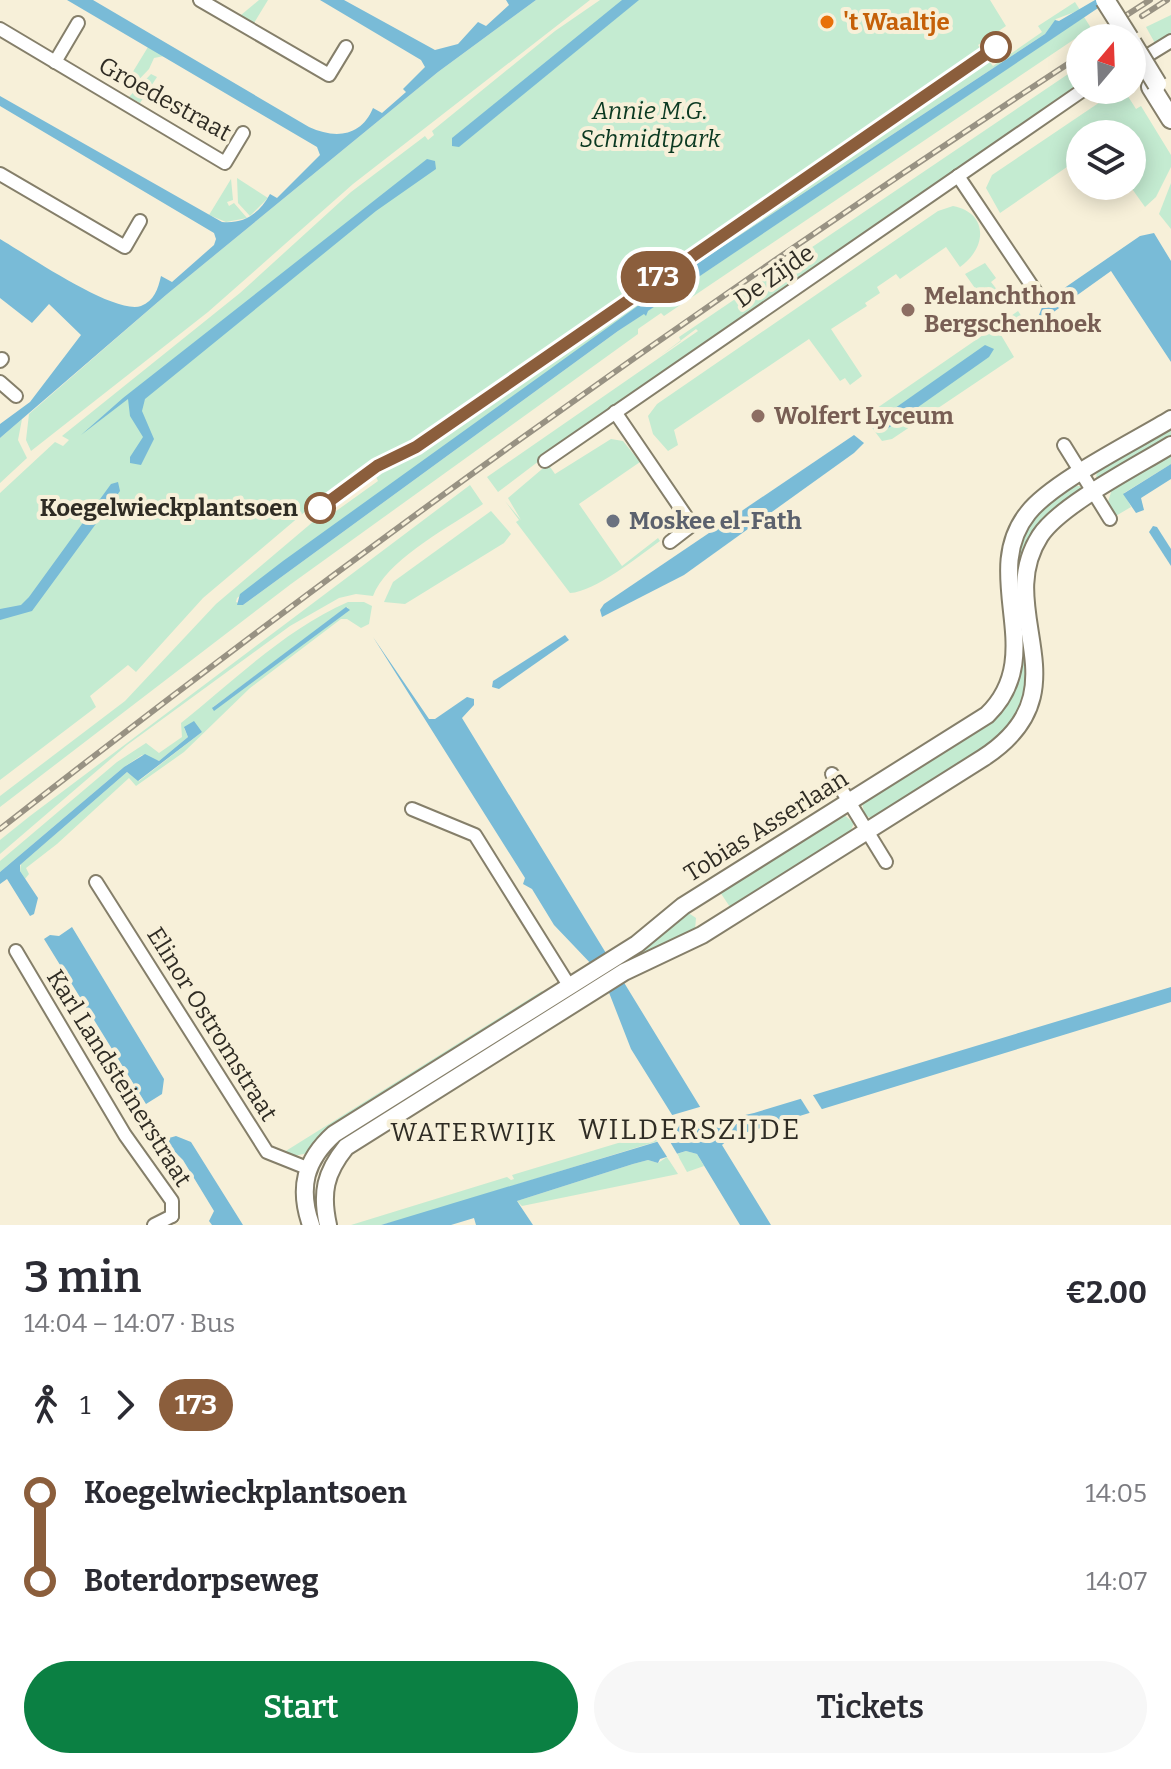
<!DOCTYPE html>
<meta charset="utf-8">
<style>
body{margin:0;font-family:Bitter,serif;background:#f7f7f7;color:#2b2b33;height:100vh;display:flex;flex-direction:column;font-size:30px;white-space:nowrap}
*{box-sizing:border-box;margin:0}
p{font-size:26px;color:#7c7c81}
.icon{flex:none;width:44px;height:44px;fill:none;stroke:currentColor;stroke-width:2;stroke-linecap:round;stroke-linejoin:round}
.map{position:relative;height:1225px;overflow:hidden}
.details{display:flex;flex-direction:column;background:#fff;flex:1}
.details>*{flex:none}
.badge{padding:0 16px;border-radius:26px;font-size:28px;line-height:52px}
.needle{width:52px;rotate:19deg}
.buttons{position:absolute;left:1066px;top:24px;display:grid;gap:16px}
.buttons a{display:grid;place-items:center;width:80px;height:80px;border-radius:50%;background:#fff;box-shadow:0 4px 20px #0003;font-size:40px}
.map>.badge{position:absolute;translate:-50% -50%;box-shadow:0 0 0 4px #fff}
.legs{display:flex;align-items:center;gap:12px;height:88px;padding:0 24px;font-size:26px}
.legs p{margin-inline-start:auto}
.head{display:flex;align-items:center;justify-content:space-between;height:136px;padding:0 24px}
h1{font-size:44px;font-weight:600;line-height:60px}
.button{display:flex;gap:16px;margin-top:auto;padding:16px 24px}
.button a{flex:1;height:92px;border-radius:48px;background:#0b8043;color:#fff;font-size:32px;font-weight:600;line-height:92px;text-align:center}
.button a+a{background:#f7f7f7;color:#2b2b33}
ul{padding:0 24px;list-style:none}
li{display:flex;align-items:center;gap:28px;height:88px;font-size:30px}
li i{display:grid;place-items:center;width:12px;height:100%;margin:0 10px;background:currentColor}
li i::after{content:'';width:20px;height:20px;margin:-10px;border:6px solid;border-radius:50%;background:#fff}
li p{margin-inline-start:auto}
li:first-child i{background:linear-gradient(#0000 50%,currentColor 0)}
li:last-child i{background:linear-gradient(currentColor 50%,#0000 0)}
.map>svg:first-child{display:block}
.green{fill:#c4ebd1;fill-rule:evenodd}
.water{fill:#79bbd7}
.pier{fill:#f7f0d9}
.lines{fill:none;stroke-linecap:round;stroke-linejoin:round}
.minor-casing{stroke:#857f6a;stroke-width:16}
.tertiary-casing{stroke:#857f6a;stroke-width:20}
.secondary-casing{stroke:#857f6a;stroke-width:22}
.minor{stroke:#fff;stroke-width:12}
.tertiary{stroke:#fff;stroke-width:16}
.secondary{stroke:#fff;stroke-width:18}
.rail-casing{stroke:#989283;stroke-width:6}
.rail{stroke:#f7f0d9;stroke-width:3;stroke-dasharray:9;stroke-linecap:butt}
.secondary-bridge-casing{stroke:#857f6a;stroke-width:22;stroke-linecap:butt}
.secondary-bridge{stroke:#fff;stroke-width:18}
.line-1-casing{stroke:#fff;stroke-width:18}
.line-1{stroke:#8b5e3c;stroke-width:12}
.food-dot{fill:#e8710a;stroke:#f7f0d9;stroke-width:3}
.stop-1-dot{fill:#fff;stroke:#8b5e3c;stroke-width:4}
.education-dot{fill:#8d6e63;stroke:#f7f0d9;stroke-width:3}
.worship-dot{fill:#6b7280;stroke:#f7f0d9;stroke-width:3}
.labels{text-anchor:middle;stroke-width:8;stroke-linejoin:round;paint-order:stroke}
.food-label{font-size:24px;font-weight:bold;fill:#c56008;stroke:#f7f0d9;text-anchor:start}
.street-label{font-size:24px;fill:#2f2c24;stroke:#f7f0d9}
.park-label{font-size:24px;font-style:italic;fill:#0b3921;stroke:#f7f0d9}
.education-label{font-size:24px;font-weight:bold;fill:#785e54;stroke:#f7f0d9;text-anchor:start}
.stop-label{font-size:24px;font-weight:bold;fill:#2f2c24;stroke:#f7f0d9;text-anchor:end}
.worship-label{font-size:24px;font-weight:bold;fill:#5b616d;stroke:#f7f0d9;text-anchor:start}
.neighbourhood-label{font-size:26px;letter-spacing:2px;fill:#2f2c24;stroke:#f7f0d9}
.quarter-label{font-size:28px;letter-spacing:2px;fill:#2f2c24;stroke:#f7f0d9}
</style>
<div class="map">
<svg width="1171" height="1225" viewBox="0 0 1171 1225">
<rect width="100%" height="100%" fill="#f7f0d9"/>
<g class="green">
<polygon points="259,0 268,0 254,23 241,15"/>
<polygon points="536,0 590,0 353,184 208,312 31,451 26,440 29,414 166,295 438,72"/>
<polygon points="600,0 990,0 1006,26 978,45 982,51 944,77 661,268 429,432 373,461 313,505 203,598 136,672 128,665 90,696 96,707 0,780 0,493 55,442 63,446 69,440 62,436 240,293 351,192 425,136 428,140 434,135 432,131 555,31"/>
<polygon points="1075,2 1080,10 1056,19 1045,34 696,264 237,598 236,602 243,605 618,331 1084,17 1091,28 664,316 661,313 638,329 638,334 291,584 0,807 0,796 125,701 216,604 321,515 325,519 378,481 375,475 414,457 988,60 993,66 1042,32 1038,26"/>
<polygon points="1171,15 1171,35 1156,45 1146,27"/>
<polygon points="148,47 164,56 154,58 149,69 128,91 123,88"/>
<polygon points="1080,66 1080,87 560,445 498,492 487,477 698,331 696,329 660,356 681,341 679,337"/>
<polygon points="151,74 157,77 140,103 129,97"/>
<polygon points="1106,90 1124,90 1136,109 1141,106 1171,155 1171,167 1156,197 1145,207 1130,186 1132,134 1080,134 1080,158 1000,213 986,188 992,175 1109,96"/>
<polygon points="237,178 268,198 250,216 238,203"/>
<polygon points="231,179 233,200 227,202 229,206 234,203 247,218 226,222 209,215"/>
<polygon points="1171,183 1171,229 1159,214"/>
<path d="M953,206C989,213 987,248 960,267L946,247L900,279L896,274L877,287L880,293L865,303L867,306L831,329L862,376L850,385L845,378L840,381L809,339L674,430L678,445L668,451L653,434L648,416L657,404L938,211Z"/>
<polygon points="985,263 996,278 991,282 998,291 984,301 965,274"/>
<polygon points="1018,311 1024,320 1001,335 1014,357 892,439 882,441 864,417 999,324 1002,328 1010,323 1008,318"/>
<polygon points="22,419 18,440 27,458 0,483 0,438"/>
<polygon points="1171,422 1171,442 1096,480 1097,470"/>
<path d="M611,439L623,441L640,462L579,504L622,566L658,538L660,541C639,556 595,592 570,593L516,522L519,520L505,501L521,520L508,498L548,464L555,474Z"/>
<polygon points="1171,449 1171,464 1124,493 1131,507 1114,517 1108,502 1112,489"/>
<path d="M470,485L483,504C451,526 386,560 373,596L356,594L339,598L290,626L127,745L0,854V840L30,816Z"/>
<polygon points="1072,486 1080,486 1081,490 1034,538 1030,685 1006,736 873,818 865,816 862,803 1005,699 1013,558 1030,517"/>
<polygon points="491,511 511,534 504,543 405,604 384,602 393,582"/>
<path d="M348,602H364L372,606L369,624L361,628L347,619H341L250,688L184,752L136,786L129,778L57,844L26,868L29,874L25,879L20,871L21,864L127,772L139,781L202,732L184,728L188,737L159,761L142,755L124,767L0,872V861L117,762L146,743L159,753L182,737L181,723C233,681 286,629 348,602ZM348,607L346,611L214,710L213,707Z"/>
<polygon points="843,814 854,823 848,837 736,908 733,905 730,907 720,892"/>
<polygon points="687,912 696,918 695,930 616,972 612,965"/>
<polygon points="542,991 546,998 308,1153 294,1156 281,1154"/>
<polygon points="648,1134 658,1141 408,1218 381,1225 351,1225 507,1177 511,1180 514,1179 512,1175"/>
<polygon points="686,1151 697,1154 704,1166 687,1172 677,1154"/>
<polygon points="667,1157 678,1174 522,1206 517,1201 633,1164 648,1160 658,1163"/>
</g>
<g class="water">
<path d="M67,0H93L309,127C335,139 361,137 373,108L382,113L406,92L403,89L425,67L421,60L320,0H344L435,50L458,44L478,22L486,26L509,5L506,0H536L438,72L166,295L0,438V424L30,402L81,335L49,304L32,323L0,298V239C26,254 114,315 141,306C154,301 158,289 161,276L172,282L214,245L216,239L214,233L0,106V96L222,222C244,224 259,214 270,194L277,198L320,155L317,147Z"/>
<polygon points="622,0 639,0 459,147 452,146 452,138"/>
<polygon points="1095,0 1110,0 648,311 646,316 644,314 618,331 243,605 237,605 240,594 283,561 696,264 1045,34 1055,20 1059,21"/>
<polygon points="427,159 435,161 436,169 376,211 145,399 142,411 154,439 141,465 130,463 130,457 143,437 130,416 128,399 81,435 123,398"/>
<polygon points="1154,233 1171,261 1171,362 1111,271 1041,321 1037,320 1044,302 1140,236"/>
<polygon points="985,345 994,349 989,357 887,429 882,430 877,426 878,420"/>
<polygon points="854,435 864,443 854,453 684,575 602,617 600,610 604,604"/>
<polygon points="1171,464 1171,479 1141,498 1144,510 1136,513 1123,494"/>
<polygon points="118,482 120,491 32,611 0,620 0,609 21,605 29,597 111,484"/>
<polygon points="1153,526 1157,527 1171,549 1171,566 1149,532"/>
<polygon points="346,607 350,610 214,711 212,708"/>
<polygon points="565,635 569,640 499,689 492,687 493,681"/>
<polygon points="373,637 429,719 435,719 467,697 474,699 474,705 462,718 710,1123 754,1113 1171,987 1171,1002 731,1137 722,1145 771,1225 740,1225 697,1154 686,1151 660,1159 658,1163 648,1160 633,1164 517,1201 533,1225 476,1225 474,1218 451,1225 381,1225 673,1137 679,1126 631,1049 608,990 595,968 554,925 532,889 523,884 525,878"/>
<polygon points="194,721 202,732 138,781 127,772 20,865 20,871 38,898 34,914 30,916 7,879 0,884 0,872 124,767 145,754 159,761 188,737 184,727"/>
<polygon points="72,927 164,1079 162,1094 146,1104 44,939 50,935 59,936"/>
<polygon points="176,1136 191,1142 243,1225 212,1225 209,1221 214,1211 183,1160 168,1145 169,1138"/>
</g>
<g class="pier">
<polygon points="811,1092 823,1111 811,1115 799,1096"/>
<polygon points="703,1106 710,1117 674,1127 669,1116"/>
<polygon points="666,1135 679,1157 669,1160 655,1138"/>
</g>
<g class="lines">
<g class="minor-casing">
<g id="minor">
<polyline points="200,0 329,75 346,47"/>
<polyline points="0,29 225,163 243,133"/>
<polyline points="55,62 78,23"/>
<polyline points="1132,65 1171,41"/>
<polyline points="0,174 125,247 140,221"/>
<polyline points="958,176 1036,292"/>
<polyline points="0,361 2,359"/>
<polyline points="0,382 16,396"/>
<polyline points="615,412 692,525 670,542"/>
<polyline points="1064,445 1110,519"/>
<polyline points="545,461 1083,90"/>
<polyline points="832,774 886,862"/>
<polyline points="412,809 475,835 570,987"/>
<polyline points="96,882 267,1152 307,1168"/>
<polyline points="16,951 125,1135 172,1201 172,1216"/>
<polyline points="154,1225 172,1216"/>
</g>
</g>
<g class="tertiary-casing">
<g id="tertiary">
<path d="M311,1225C298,1188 305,1160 334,1134L637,944L683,906L987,715C1050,654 978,575 1028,513C1052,482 1135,441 1171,419"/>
<path d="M328,1225C321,1193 325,1173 346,1147L624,972L702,935L983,758C1088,690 991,612 1040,536C1060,505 1137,466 1171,445"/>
</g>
</g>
<g class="secondary-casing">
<polyline id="secondary" points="1151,87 1171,119"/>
</g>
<use href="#minor" class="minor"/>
<use href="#tertiary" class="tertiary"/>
<use href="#secondary" class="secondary"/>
<g class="rail-casing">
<g id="rail">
<polyline points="1142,16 1167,0"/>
<polyline points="1091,38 1150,0"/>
<path d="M0,829C349,556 709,298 1080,56"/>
</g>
</g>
<use href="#rail" class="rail"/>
<g class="secondary-bridge-casing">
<g id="secondary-bridge">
<polyline points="1105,0 1129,38"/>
<polyline points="1132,43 1157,84"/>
</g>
</g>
<use href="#secondary-bridge" class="secondary-bridge"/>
</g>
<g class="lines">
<g class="line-1-casing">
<polyline id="line-1" points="320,508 377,466 416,447 996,47"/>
</g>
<use href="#line-1" class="line-1"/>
</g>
<circle class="food-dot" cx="827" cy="22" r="8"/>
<g class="stop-1-dot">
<circle cx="996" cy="47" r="14"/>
<circle cx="320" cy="508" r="14"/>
</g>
<g class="education-dot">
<circle cx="908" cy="310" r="8"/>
<circle cx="758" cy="416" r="8"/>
</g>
<circle class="worship-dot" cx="613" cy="521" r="8"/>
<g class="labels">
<g class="food-label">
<text x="843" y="30">'t Waaltje</text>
</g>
<g class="street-label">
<text transform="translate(165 99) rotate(29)" y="8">Groedestraat</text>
<text transform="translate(774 276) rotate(-35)" y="8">De Zijde</text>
<text transform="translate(766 826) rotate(-32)" y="8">Tobias Asserlaan</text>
<text transform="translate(212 1024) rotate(58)" y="8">Elinor Ostromstraat</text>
<text transform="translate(119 1078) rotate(58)" y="8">Karl Landsteinerstraat</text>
</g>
<g class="park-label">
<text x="650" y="119">Annie M.G.<tspan x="650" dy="28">Schmidtpark</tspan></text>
</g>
<g class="education-label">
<text x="924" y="304">Melanchthon<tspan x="924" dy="28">Bergschenhoek</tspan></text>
<text x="774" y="424">Wolfert Lyceum</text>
</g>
<g class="stop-label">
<text x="298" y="516">Koegelwieckplantsoen</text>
</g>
<g class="worship-label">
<text x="629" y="529">Moskee el-Fath</text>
</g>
<g class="neighbourhood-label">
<text x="474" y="1141">WATERWIJK</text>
</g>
<g class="quarter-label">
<text x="690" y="1139">WILDERSZIJDE</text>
</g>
</g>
</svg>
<div class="buttons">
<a><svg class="needle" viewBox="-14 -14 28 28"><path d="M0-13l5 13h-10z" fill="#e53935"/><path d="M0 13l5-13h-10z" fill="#7c7c81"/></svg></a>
<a><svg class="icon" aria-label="layers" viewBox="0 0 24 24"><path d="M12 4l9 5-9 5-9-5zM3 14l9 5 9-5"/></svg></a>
</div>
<b class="badge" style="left:658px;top:277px;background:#8b5e3c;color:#fff">173</b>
</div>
<section class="details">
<div class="head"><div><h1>3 min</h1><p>14:04 – 14:07 · Bus</p></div><b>€2.00</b></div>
<div class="legs"><svg class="icon" aria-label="walk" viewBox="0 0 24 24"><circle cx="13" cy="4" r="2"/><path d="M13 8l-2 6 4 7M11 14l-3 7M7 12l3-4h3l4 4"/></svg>1<svg class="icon" aria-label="forward" viewBox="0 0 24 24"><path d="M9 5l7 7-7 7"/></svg><b class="badge" style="background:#8b5e3c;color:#fff">173</b></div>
<ul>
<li><i style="color:#8b5e3c"></i><b>Koegelwieckplantsoen</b><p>14:05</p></li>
<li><i style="color:#8b5e3c"></i><b>Boterdorpseweg</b><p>14:07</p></li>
</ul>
<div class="button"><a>Start</a><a>Tickets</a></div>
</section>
